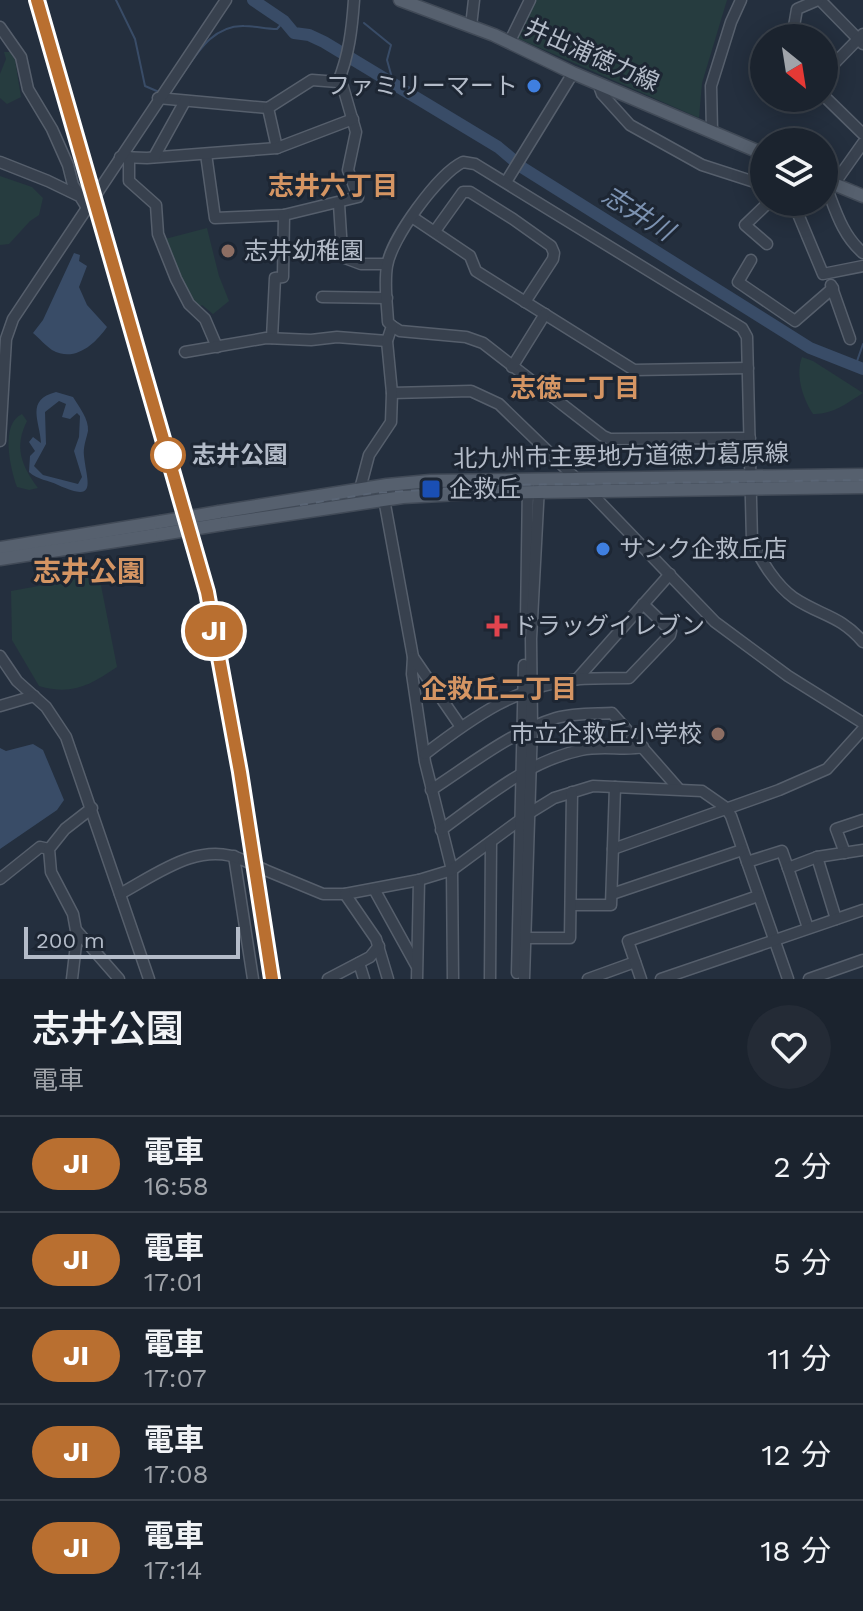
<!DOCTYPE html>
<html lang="ja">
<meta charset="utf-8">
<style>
body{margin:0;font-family:"Work Sans","Noto Sans JP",sans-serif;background:#242b36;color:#f1f3f6;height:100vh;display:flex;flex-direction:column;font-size:30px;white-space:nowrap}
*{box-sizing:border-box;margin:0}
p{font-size:26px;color:#a0a4aa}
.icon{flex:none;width:44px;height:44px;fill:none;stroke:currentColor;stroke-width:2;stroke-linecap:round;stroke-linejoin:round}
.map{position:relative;height:979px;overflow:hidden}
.drawer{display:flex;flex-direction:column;background:#1b232e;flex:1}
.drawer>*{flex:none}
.badge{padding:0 16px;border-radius:26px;font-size:28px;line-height:52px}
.needle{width:52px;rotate:150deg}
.fabs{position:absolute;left:750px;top:24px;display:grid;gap:16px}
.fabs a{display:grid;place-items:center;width:88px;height:88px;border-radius:50%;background:#1b232e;box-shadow:0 4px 20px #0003,0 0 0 2px #39404a;font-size:40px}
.scale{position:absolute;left:24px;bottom:20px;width:216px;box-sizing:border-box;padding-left:8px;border:4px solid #b4bcc9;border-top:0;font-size:22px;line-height:28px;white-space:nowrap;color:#b4bcc9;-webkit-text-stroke:6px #1d2633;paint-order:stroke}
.map>.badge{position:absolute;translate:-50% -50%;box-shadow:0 0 0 4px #fff}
.round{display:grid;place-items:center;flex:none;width:84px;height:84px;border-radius:42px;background:#242b36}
.head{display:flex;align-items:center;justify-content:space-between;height:136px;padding:0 32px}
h1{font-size:38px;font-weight:600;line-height:60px}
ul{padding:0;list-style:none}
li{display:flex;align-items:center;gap:24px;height:96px;padding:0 32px;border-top:2px solid #39404a}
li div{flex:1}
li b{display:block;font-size:30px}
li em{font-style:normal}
li .badge{min-width:88px;font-weight:700;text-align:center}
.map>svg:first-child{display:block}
.green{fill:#263c3f}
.water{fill:#394c67;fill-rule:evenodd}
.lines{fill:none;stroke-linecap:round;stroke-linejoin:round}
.stream{stroke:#394c67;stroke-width:2}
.river{stroke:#394c67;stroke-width:12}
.minor-casing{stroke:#565f6c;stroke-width:13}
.major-casing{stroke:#414a57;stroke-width:15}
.minor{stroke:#38414e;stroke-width:10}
.major{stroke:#56606e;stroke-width:12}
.rail{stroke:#5a6575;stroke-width:2;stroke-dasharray:8 8;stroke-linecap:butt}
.minor-bridge-casing{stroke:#565f6c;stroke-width:13;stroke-linecap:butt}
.major-bridge-casing{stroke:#414a57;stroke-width:15;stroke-linecap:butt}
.minor-bridge{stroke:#38414e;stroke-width:10}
.major-bridge{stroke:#56606e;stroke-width:12}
.line-casing{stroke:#fff;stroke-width:18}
.line{stroke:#b96f30;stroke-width:12}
.shop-dot{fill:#3f7fe0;stroke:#1d2633;stroke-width:3}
.education-dot{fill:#8d6e63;stroke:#1d2633;stroke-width:3}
.stop-dot{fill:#fff;stroke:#b96f30;stroke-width:4}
.transit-dot{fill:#1a4fb4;stroke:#1d2633;stroke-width:3}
.health-dot{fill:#e0444e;stroke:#1d2633;stroke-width:3}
.labels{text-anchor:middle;stroke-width:6;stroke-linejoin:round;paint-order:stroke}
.street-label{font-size:24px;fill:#b4bcc9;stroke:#1d2633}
.poi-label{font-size:24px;fill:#b4bcc9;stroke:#1d2633;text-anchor:start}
.stop-label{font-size:24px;font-weight:bold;fill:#b4bcc9;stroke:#1d2633;text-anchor:start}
.neighbourhood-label{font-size:26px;font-weight:bold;fill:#d59563;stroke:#1d2633}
.water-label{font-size:26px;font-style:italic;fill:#7c92b1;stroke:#1d2633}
.quarter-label{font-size:28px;font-weight:bold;fill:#d59563;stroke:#1d2633}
</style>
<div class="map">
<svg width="863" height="979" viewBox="0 0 863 979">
<rect width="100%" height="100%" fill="#242f3e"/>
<g class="green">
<polygon points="536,0 727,0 702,83 699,118 517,38"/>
<polygon points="4,52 10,52 15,60 21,97 7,104 0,98 0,74 6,59"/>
<polygon points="0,176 32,187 43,198 39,215 30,221 9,244 0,245"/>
<polygon points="207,228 219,276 229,301 213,314 202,305 197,308 182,284 165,239"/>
<path d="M802,357L813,361L863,393C847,403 832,415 813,414C803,399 795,375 802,357Z"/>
<path d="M22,414L27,421C14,447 21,465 38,488L29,490L17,487C10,467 0,424 22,414Z"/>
<path d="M99,575L117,667C90,685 72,696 39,686L12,640L11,591Z"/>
</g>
<g class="water">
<path d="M74,253L80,255L79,261L87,266L79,287L87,305L107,327C95,344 75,363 52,350C46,346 39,338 33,333L43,320Z"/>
<path d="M56,392L73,397C79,407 89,419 88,431C86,440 83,447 84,456C87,483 98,503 58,485C48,480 38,480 29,472L30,456L35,451L29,442L33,437L41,443C40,421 25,400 56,392ZM59,401L66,404L62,417L70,419L77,413L80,416L79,437L74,451L82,477L78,484L43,475L34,466L46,444L45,412Z"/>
<polygon points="33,744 43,750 64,800 57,810 0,849 0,748 6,751"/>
</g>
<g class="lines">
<g class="stream">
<polyline points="116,0 135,39 145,86 159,92"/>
<polyline points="364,23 391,45 387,60 394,85"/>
<path d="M174,86C193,62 208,25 244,26C255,26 266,29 277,29L284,21"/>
<polyline points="856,364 863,344"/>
</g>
<polyline class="river" points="253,0 284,21 294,33 309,35 324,42 498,147 523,168 810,348 863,369"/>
<g class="minor-casing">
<g id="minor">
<polyline points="820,0 863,44"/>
<polyline points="471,26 474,0"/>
<polyline points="0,27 21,57 28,89 52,129 68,165 73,185 86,206"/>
<polyline points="799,38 793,32 797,9 818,0"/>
<polyline points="509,43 530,0"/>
<polyline points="824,74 863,34"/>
<path d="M338,82C349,55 352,29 354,0"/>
<polyline points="598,83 602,94 630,125 702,165 764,185"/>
<polyline points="824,96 863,134"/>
<polyline points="158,98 268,108 312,80 338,82"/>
<polyline points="268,108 277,148"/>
<polyline points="712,131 711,86 731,22 741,0"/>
<polyline points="206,154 215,218 284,215 358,197 348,170 356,132 343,87 338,82"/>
<polyline points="120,157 147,158 277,148 353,119"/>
<polyline points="129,157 129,181 156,205 158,234 176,279 189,304 205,319 217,347"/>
<polyline points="154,157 185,101"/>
<polyline points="0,162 48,181 77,195"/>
<path d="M824,181C835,208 841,234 863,253"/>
<polyline points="506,182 573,73"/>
<polyline points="834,184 863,143"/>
<polyline points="793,202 823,274 863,266"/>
<polyline points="339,204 342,251 345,258 361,264 387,264"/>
<polyline points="412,217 470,256 476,271 634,370 748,368"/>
<polyline points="435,231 463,192 470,192 513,219 551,246 554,253 553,259 525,302"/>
<polyline points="767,244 745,225 769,202"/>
<polyline points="751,260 738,282 795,321 833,288"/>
<polyline points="831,285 850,339"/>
<polyline points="322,297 387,298"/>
<polyline points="392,326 400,331 466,337 483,343 603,436 610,439 750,438"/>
<polyline points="272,338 275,278 283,277 284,215"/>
<polyline points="185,352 266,338 311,340 337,337 387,341"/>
<polyline points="512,367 545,314"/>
<polyline points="392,393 471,391 499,404 590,492 715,622 788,676 863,723"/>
<polyline points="0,441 6,339 13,319 226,0"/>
<path d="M360,489L369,455L391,422L392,393L387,341L392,326L388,322C387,303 384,284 387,266C391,239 438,174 463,162L475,164L742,328L747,337L752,541C761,561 776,585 794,598C821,616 840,615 863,642"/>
<polyline points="384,499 413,657 412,674 425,762 452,870 453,979"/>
<polyline points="526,621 528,485"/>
<polyline points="0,656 17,681 46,707 66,737 149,979"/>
<polyline points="413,657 461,727"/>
<polyline points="577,679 670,574"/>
<polyline points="0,706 34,696"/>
<path d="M425,754C472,718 519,684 580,679C596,678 613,678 629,678L670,635L671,631L643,604"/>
<path d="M431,790C471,764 511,732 556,718C574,713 594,714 612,713L678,788"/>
<path d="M441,830C484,799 528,761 581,750C603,745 624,751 643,747"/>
<polyline points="613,849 779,790 827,769 863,729"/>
<polyline points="845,853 836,829 863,820"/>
<polyline points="234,856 253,979"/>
<polyline points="817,857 836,919"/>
<polyline points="747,862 782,851 788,868"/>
<polyline points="265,870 323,894 345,894 419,880 452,870 528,814 554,798 593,786 702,791 725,807 731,816 788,979"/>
<polyline points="0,879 40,847 49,849"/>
<polyline points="374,889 416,965"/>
<path d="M120,894C157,874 200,840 243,860"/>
<polyline points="345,894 376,939 388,979"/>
<polyline points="612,894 742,850"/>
<polyline points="571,905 611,905 615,787"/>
<polyline points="808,928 788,868 817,857 863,850"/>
<polyline points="77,931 119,979"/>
<polyline points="525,938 570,938 572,792"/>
<polyline points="359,963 364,979"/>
<polyline points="517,973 524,665"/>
<polyline points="72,979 77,936 73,914 51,872 49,849 65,829 92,808"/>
<polyline points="328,979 370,957 379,946"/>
<polyline points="417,979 419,880"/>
<polyline points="490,979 491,843"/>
<polyline points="524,979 532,726 531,639 539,486"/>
<polyline points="588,979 635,962"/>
<polyline points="641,979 628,941 758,896"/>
<polyline points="661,979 863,910"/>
<polyline points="809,979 863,960"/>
</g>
</g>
<g class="major-casing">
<g id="major">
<polyline points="400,0 494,35 573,73 764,154"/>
<polyline points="824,180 863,196"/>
<polyline points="219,512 387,485 430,481 863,475"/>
<polyline points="223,524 403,497 478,493 863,487"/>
<polyline points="0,548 160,522"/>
<polyline points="0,559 162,534"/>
</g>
</g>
<use href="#minor" class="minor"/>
<use href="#major" class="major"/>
<g class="rail">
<polyline points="37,0 207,592 240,772 272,979"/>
<polyline points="300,505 373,493 501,485 863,480"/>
</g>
<g class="minor-bridge-casing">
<polyline id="minor-bridge" points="243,860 265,870"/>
</g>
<g class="major-bridge-casing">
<g id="major-bridge">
<polyline points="160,522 219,512"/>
<polyline points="162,534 223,524"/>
</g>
</g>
<use href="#minor-bridge" class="minor-bridge"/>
<use href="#major-bridge" class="major-bridge"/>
</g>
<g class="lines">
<g class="line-casing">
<polyline id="line" points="37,0 207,592 240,772 272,979"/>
</g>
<use href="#line" class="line"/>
</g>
<g class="shop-dot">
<circle cx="534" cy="86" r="8"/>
<circle cx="603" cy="549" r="8"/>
</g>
<g class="education-dot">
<circle cx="228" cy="251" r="8"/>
<circle cx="718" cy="734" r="8"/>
</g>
<circle class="stop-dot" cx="168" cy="455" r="16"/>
<rect class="transit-dot" x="421" y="479" width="20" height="20" rx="4"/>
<path class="health-dot" d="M493 614h8v8h8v8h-8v8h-8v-8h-8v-8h8z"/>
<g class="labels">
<g class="street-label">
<text transform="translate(592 55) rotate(24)" y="8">井出浦徳力線</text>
<text transform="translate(621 456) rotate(-1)" y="8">北九州市主要地方道徳力葛原線</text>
</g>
<g class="poi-label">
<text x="518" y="94" text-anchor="end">ファミリーマート</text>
<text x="244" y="259">志井幼稚園</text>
<text x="449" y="497">企救丘</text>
<text x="619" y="557">サンク企救丘店</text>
<text x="513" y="634">ドラッグイレブン</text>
<text x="702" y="742" text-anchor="end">市立企救丘小学校</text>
</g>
<g class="stop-label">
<text x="192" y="463">志井公園</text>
</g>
<g class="neighbourhood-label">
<text x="333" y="195">志井六丁目</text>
<text x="575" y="397">志徳二丁目</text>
<text x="499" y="698">企救丘二丁目</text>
</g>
<g class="water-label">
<text transform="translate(638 213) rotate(32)" y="9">志井川</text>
</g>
<g class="quarter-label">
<text x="89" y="581">志井公園</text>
</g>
</g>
</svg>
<div class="fabs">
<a><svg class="needle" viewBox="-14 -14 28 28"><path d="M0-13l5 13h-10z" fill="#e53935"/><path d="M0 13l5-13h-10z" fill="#a0a4aa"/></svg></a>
<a><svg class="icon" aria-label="layers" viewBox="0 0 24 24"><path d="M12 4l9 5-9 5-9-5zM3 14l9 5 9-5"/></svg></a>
</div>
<div class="scale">200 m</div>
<b class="badge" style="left:214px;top:631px;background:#b96f30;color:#fff">JI</b>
</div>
<section class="drawer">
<div class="head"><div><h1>志井公園</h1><p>電車</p></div><a class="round"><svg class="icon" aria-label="heart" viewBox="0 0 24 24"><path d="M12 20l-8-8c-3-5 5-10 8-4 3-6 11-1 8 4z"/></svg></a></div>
<ul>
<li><span class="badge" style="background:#b96f30;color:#fff">JI</span><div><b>電車</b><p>16:58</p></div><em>2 分</em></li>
<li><span class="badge" style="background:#b96f30;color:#fff">JI</span><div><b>電車</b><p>17:01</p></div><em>5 分</em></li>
<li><span class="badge" style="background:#b96f30;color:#fff">JI</span><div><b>電車</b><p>17:07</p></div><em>11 分</em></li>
<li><span class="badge" style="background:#b96f30;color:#fff">JI</span><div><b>電車</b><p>17:08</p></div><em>12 分</em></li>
<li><span class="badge" style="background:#b96f30;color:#fff">JI</span><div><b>電車</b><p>17:14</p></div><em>18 分</em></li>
</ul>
</section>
